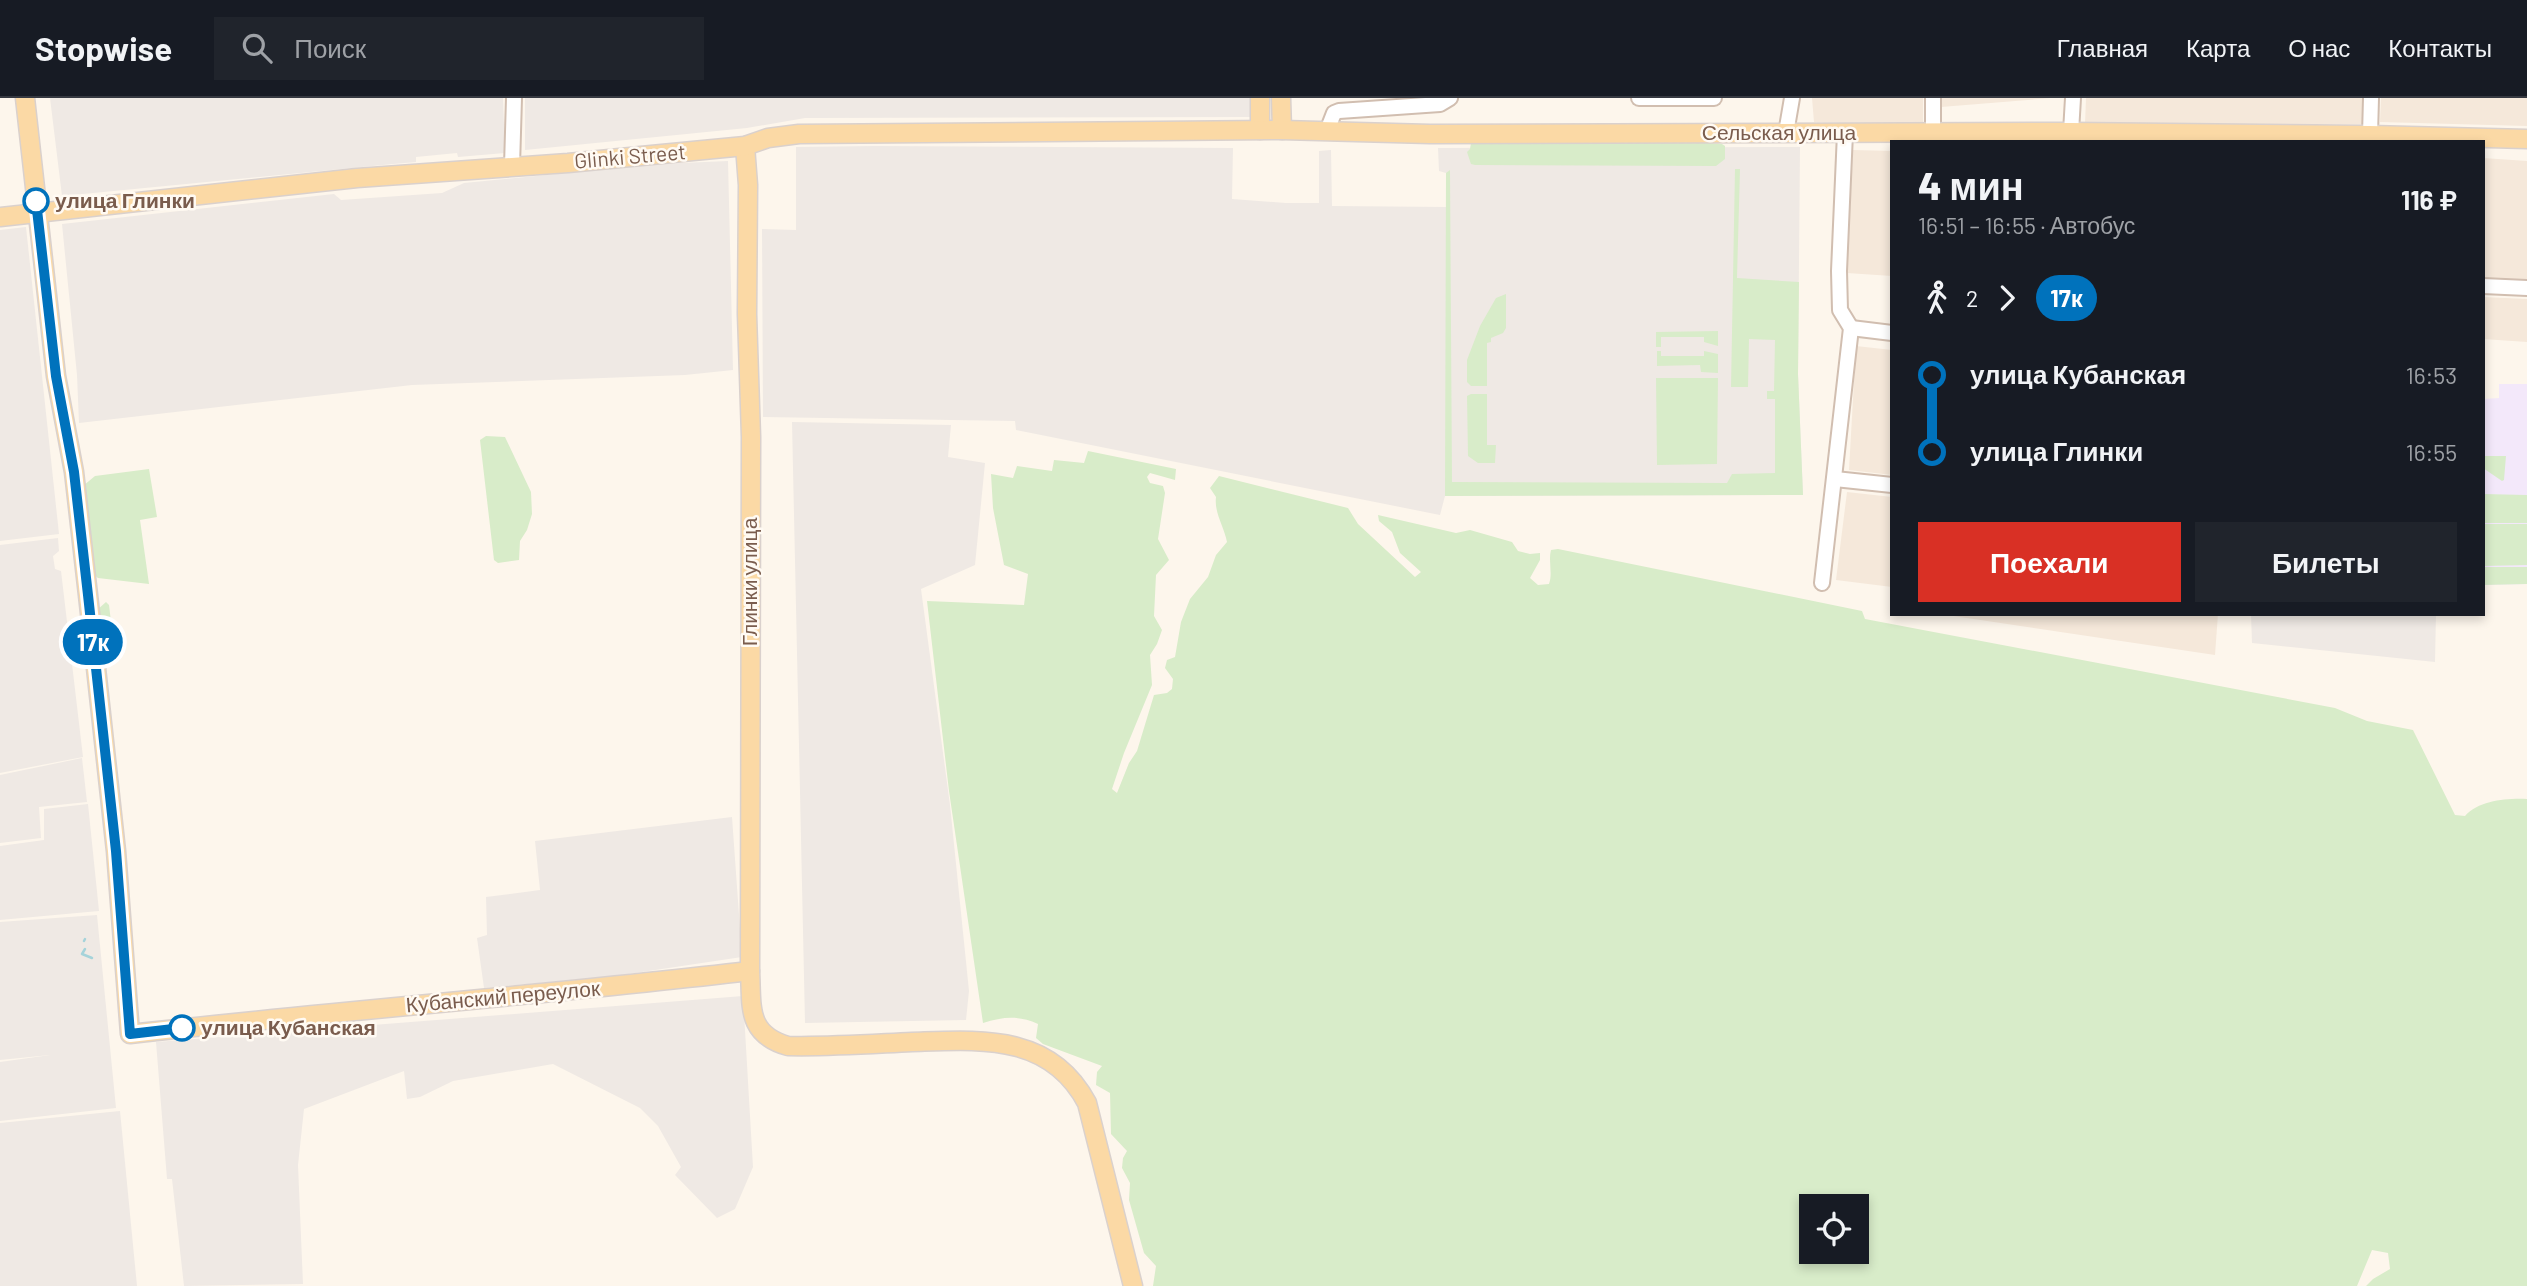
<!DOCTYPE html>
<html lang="ru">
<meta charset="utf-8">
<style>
body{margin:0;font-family:Barlow,sans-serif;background:#20242c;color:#f1f3f6;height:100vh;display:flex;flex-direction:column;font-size:26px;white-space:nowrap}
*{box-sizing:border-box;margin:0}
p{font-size:23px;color:#9ea1a6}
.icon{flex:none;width:38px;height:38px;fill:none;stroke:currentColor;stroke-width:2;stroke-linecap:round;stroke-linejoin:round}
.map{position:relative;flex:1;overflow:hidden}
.sheet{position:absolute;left:1890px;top:42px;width:595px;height:476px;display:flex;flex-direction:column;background:#171b24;border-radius:0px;box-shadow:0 4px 10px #0003}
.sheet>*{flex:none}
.badge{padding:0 14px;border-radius:23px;font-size:24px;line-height:46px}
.tools{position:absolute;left:1799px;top:1096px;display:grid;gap:14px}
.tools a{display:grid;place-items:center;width:70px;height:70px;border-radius:0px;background:#171b24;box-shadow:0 4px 10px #0003;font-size:35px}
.map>.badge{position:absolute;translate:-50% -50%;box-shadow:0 0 0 4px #fff}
.legs{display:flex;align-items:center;gap:10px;height:77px;padding:0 28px;font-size:23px}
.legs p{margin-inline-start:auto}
.head{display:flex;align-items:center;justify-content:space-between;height:119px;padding:0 28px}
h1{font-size:38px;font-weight:800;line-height:52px}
.primary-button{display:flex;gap:14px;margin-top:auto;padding:14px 28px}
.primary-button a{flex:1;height:80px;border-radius:0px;background:#d93025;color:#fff;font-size:28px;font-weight:800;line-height:80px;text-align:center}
.primary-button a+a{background:#20242c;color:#f1f3f6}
ul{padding:0 28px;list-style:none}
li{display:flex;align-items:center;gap:24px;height:77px;font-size:26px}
li i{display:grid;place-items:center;width:10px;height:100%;margin:0 9px;background:currentColor}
li i::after{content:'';width:18px;height:18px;margin:-9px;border:5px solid;border-radius:50%;background:#171b24}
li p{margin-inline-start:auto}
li:first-child i{background:linear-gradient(#0000 50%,currentColor 0)}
li:last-child i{background:linear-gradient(currentColor 50%,#0000 0)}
header{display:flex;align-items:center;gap:42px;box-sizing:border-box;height:98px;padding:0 35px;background:#171b24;border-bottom:2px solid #363941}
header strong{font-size:33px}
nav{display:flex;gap:38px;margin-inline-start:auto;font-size:24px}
.search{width:490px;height:63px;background:#20242c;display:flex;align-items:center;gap:18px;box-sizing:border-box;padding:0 24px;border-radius:0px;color:#9ea1a6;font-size:26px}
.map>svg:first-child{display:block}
.residential{fill:#f5e8da}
.industrial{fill:#efe9e4}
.education{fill:#f3e8fa}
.green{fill:#d8ecc9;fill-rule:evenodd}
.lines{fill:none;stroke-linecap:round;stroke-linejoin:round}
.stream{stroke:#a5d3da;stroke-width:2.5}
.minor-casing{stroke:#d1beb0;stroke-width:18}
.major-casing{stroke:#dad1cd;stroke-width:21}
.minor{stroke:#fff;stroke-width:14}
.major{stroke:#fbd9a5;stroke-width:18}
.line-1-casing{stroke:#fff;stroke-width:16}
.line-1{stroke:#0072bc;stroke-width:10}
.stop-1-dot{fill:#fff;stroke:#0072bc;stroke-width:3.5}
.labels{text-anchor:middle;stroke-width:5;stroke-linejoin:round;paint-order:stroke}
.street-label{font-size:21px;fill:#7a5c4d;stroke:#fffaf3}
.stop-label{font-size:21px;font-weight:bold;fill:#7a5c4d;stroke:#fffaf3;text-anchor:start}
</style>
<header>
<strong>Stopwise</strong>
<div class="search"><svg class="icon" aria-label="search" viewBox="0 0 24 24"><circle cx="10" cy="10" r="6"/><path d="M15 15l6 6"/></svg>Поиск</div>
<nav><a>Главная</a><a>Карта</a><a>О нас</a><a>Контакты</a></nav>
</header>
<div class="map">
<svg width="2527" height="1188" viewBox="0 0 2527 1188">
<rect width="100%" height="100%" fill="#fdf6ec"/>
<g class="residential">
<polygon points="1812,0 1923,0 1923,25 1814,24"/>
<polygon points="1941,0 2051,0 1941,9"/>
<polygon points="2086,0 2364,0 2364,26 2085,26"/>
<polygon points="2381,0 2527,0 2527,28 2380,24"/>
<polygon points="1853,52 1892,53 1892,178 1847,175"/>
<polygon points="2483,60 2527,63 2527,183 2483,181"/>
<polygon points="2483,199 2527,201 2527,244 2483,241"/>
<polygon points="1856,248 1892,252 1892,377 1849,372"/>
<polygon points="1847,394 1892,399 1892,489 1836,482"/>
<polygon points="1940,516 2218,516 2215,557"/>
</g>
<g class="industrial">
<polygon points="50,0 503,0 505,55 458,59 457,55 416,59 416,64 393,66 62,98"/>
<polygon points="525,0 1255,0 1255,19 805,20 747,30 525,52"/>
<polygon points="875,48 1233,50 1232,101 1286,105 1319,105 1319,53 1331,52 1332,108 1447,109 1446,75 1439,73 1438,50 1800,49 1798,276 1803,397 1445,398 1440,417 1016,332 1015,323 763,319 762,131 796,132 796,49"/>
<polygon points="728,63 733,272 685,277 412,287 79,325 77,277 62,126 334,96 341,102 442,95 464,85 658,66"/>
<polygon points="26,129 59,436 0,443 0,132"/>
<polygon points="792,324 951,327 948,359 985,365 975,467 921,491 950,707 969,893 966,922 805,925"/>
<polygon points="58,440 59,453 53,458 55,471 61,473 83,659 0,675 0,447"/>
<polygon points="2251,516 2436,516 2435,564 2252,545"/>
<polygon points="82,660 87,704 39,709 41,740 0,745 0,677"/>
<polygon points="88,706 99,813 0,822 0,748 44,742 44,711"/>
<polygon points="732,719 742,859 615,878 484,890 477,840 487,837 486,799 540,792 535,743"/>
<polygon points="97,817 116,1010 0,1023 0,964 50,957 0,962 0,824"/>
<polygon points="743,898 753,1069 735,1111 717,1120 675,1077 681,1069 658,1028 640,1010 553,966 453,983 420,999 407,1001 404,973 304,1011 298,1067 303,1186 184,1188 172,1081 167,1081 156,944"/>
<polygon points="120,1013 137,1188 0,1188 0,1025"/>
</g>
<polygon class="education" points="2499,286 2527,286 2527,486 2483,487 2483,301 2499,300"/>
<g class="green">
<polygon points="1671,42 1722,46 1725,48 1725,61 1716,68 1475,67 1471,66 1467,54 1470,51 1471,45 1475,43"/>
<polygon points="1735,71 1740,71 1737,180 1799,184 1798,276 1803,397 1445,398 1446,75 1450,72 1452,384 1727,385 1732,376 1775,375 1775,301 1767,301 1767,293 1774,293 1775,242 1749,241 1748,289 1731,289"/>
<polygon points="1506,196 1506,230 1503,235 1491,240 1491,244 1487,245 1487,288 1471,288 1467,284 1467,262 1480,228 1496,200"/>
<polygon points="1718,233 1718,248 1704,244 1704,239 1661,239 1661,249 1656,249 1656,234"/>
<polygon points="1657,253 1661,253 1661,258 1704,258 1704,253 1718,256 1718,275 1701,274 1700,267 1657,268"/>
<polygon points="1656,280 1718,280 1717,366 1657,367"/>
<polygon points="1471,296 1487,296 1487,347 1496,347 1495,365 1478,365 1468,358 1467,298"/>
<polygon points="486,338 505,339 531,394 532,416 527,432 520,443 519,462 498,465 494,462 480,342"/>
<path d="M1088,353L1176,371L1175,382L1150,375L1147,379L1150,385L1163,388L1165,395L1158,441L1169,462L1156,477L1154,518L1162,532L1157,546L1150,557L1152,587L1124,655L1112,691L1117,695L1129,665L1137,653L1154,597L1167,595L1172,591L1173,581L1165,570L1167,562L1175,559L1181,524L1190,501L1208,479L1216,457L1227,444C1224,428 1214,415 1216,399L1210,390L1219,378L1348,410L1358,426L1415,479L1421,474L1400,455L1392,434L1379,423L1378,417L1456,435L1470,432L1512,444L1518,453L1530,456L1540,455V462L1530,480L1538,487L1549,486C1553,475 1548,463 1551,452L1558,451L1862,513L1865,521L2335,610L2367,623L2413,632L2455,717L2465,718C2479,702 2508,700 2527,701V1188H2366L2373,1181L2390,1171L2388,1155L2372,1152L2357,1188H1153L1156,1168L1144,1155L1129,1102L1130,1085L1122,1070L1123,1060L1127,1053L1111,1036L1110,995L1096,987L1097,974L1102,968L1043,946L1036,940L1038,926C1018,917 1003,919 983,925L949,693L927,503L1024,507L1028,476L1004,467L993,410L991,376L1013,380L1017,368L1052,373L1054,362L1084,365ZM1811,1108H1857V1153H1811Z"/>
<polygon points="2483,358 2506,358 2504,382 2502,383 2483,370"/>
<polygon points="149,371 157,419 140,422 149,486 98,480 92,475 83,388 95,378"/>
<polygon points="2483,396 2527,397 2527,425 2483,425"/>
<polygon points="2483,426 2527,426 2527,467 2483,468"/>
<polygon points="2483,469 2527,469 2527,486 2483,487"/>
<polygon points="106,504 109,507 112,532 109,535 102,535 99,532 97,512"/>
</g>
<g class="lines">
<g class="stream">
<polyline points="84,843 85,841"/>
<polyline points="85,851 82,856 92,860"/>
</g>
<g class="minor-casing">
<g id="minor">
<polyline points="1639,0 1714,0"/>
<polyline points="1327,33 1334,15 1339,13 1440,6 1450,0"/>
<polyline points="2071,34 2073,0"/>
<polyline points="1786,35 1792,0"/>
<polyline points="1933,35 1933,0"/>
<polyline points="2370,37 2371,0"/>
<polyline points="512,68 514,0"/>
<polyline points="2483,188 2527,190"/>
<polyline points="1851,230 1892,235"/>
<polyline points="1835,381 1892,387"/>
<polyline points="1822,485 1851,230 1840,212 1839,173 1845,35"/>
</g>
</g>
<g class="major-casing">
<g id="major">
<path d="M25,0L56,278L74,374L88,497L116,753L130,936C337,913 544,897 750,873"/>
<polyline points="1260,0 1260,32"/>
<polyline points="1281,0 1282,32"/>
<path d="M745,48L748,87L747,216L751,339L750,873C752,908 746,936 788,948C829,949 870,946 912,944C980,942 1050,935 1087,1005L1133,1188"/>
<polyline points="0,119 357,80 568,65 745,48 768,40 799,36 1282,32 1430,36 2071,34 2370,37 2527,41"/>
</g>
</g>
<use href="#minor" class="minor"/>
<use href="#major" class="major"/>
</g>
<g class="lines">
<g class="line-1-casing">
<polyline id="line-1" points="36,103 56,278 74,374 88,497 116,753 130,936 182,930"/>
</g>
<use href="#line-1" class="line-1"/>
</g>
<g class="stop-1-dot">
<circle cx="36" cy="103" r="12"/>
<circle cx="182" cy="930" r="12"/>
</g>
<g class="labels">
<g class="street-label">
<text x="1779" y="42">Сельская улица</text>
<text transform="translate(630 59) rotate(-5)" y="7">Glinki Street</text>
<text transform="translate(750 484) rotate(-90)" y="7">Глинки улица</text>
<text transform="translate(503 899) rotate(-5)" y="7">Кубанский переулок</text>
</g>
<g class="stop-label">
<text x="55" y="110">улица Глинки</text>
<text x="201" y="937">улица Кубанская</text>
</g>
</g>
</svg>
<div class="tools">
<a><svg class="icon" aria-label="locate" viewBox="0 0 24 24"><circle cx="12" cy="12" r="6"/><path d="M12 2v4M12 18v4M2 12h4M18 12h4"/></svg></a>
</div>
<b class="badge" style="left:93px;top:544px;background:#0072bc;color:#fff">17к</b>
<section class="sheet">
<div class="head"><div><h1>4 мин</h1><p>16:51 – 16:55 · Автобус</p></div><b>116 ₽</b></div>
<div class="legs"><svg class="icon" aria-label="walk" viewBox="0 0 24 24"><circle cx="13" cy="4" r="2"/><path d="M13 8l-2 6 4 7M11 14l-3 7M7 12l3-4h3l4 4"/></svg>2<svg class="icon" aria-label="forward" viewBox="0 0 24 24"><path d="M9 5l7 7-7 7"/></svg><b class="badge" style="background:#0072bc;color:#fff">17к</b></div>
<ul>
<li><i style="color:#0072bc"></i><b>улица Кубанская</b><p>16:53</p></li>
<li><i style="color:#0072bc"></i><b>улица Глинки</b><p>16:55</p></li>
</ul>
<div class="primary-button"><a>Поехали</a><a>Билеты</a></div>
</section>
</div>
